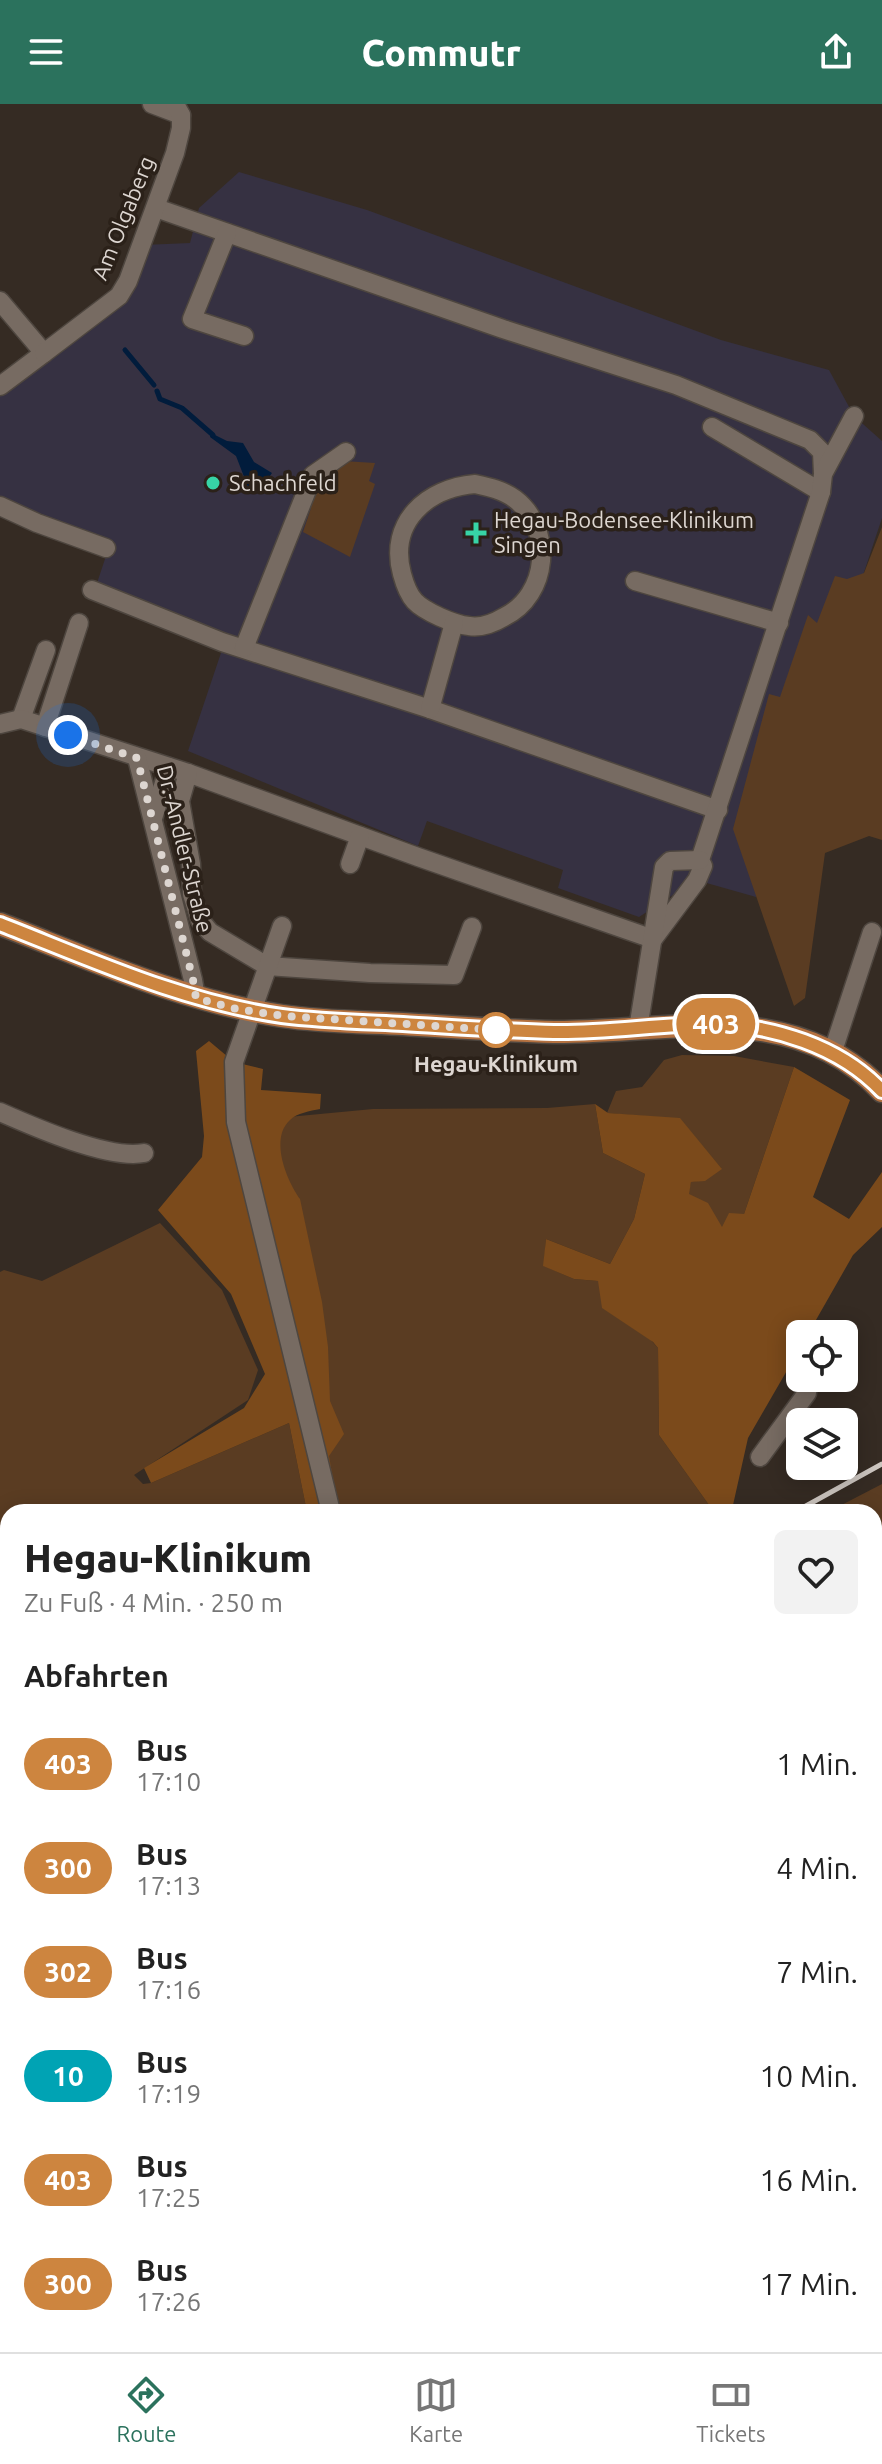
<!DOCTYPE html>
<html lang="de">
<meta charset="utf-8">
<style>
body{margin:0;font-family:Ubuntu,sans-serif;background:#f2f2f2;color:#222;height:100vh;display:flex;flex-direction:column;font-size:30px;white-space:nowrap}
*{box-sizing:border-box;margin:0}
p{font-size:26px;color:#767676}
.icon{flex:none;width:44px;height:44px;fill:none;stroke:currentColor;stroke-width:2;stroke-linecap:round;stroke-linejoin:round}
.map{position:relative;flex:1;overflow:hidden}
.panel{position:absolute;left:0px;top:1400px;width:882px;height:848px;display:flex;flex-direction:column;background:#fff;border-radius:24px 24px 0 0;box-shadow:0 4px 20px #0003}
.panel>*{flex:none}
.badge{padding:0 16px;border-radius:26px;font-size:28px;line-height:52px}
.buttons{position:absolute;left:786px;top:1216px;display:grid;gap:16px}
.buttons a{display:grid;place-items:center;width:72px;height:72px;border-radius:12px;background:#fff;box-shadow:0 4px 20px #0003;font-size:40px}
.you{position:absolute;width:40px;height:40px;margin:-20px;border:6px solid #fff;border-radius:50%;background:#1a73e8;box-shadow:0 0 0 12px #1a73e833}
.map>.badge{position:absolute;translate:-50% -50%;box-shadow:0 0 0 4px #fff}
h2{padding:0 24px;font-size:30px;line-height:72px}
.round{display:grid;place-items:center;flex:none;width:84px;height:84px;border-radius:12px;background:#f2f2f2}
.head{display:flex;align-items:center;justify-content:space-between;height:136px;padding:0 24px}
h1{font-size:38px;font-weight:800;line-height:60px}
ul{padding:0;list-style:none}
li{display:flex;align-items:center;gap:24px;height:104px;padding:0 24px}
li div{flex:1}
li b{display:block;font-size:30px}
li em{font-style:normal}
li .badge{min-width:88px;font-weight:700;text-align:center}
header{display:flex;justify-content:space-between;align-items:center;height:104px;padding:0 24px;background:#2b725d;color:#fff;font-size:36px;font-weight:800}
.tabs{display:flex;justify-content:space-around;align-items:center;height:112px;border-top:2px solid #e0e0e0;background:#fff;font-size:22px;color:#767676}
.tabs a{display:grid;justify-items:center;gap:4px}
.tabs .selected{color:#2b725d}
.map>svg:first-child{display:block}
.medical{fill:#363142}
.green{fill:#5a3c22}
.forest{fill:#7b4a1b}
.water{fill:#011c3c}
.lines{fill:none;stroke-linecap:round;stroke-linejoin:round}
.stream{stroke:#011c3c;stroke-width:5}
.minor-casing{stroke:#4e463f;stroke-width:21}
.major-casing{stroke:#4e463f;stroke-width:25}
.minor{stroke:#776b62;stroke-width:18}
.major{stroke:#b47140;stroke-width:22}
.rail{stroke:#ccc5bf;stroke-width:5}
.line-casing{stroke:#fff;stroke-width:18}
.line{stroke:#cd853f;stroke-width:12}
.walk{stroke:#ddd6d1;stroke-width:8;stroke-dasharray:0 14.4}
.poi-dot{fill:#37d4a6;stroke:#2b2119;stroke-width:3}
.stop-dot{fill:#fff;stroke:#cd853f;stroke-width:4}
.labels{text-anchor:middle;stroke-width:7;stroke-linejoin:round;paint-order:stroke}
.street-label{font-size:22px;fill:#ddd6d1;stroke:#2b2119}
.poi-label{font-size:22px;fill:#ddd6d1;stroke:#2b2119;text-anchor:start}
.stop-label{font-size:22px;font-weight:bold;fill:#ddd6d1;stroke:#2b2119}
</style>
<header><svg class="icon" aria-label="menu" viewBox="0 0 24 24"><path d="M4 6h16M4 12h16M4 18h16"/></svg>Commutr<svg class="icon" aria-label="share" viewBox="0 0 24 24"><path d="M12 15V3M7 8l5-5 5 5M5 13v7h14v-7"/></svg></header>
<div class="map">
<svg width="882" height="2248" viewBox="0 0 882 2248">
<rect width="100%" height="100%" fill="#352b23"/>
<polygon class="medical" points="239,68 367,106 721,236 829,266 854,312 882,337 882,414 756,793 696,776 639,813 558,784 563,766 427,717 418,742 188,647 225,537 93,491 109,443 0,398 0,282 118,192 143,141 190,139 199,104"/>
<g class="green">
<polygon points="343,357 375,359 369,377 375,380 350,453 303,428 311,404 309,394 320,371"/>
<polygon points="882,423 882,736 869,732 825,749 805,894 794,902 733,725 769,590 780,593 808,511 817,519 835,472 847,475 864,469"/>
<polygon points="682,951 734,952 794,963 744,1110 722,1124 688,1090 691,1078 705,1076 721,1064 680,1015 607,1009 616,987 642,983 664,956"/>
<polygon points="595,1000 603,1049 645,1070 634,1115 610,1160 546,1135 544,1162 574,1175 598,1177 658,1244 659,1331 714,1408 331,1408 236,1018 373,1005 547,1004"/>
<polygon points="160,1119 222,1186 258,1266 248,1296 134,1371 143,1380 151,1379 289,1319 307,1408 8,1408 8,1479 0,1482 0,1168 4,1166 42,1177"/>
<polygon points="882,1380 882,1440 874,1447 874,1408 828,1408"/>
<polygon points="8,1687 8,2240 67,2240 65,2248 0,2248 0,1690"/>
<polygon points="874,1777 882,1785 882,1944 874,1953"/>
<polygon points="882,1955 882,2144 874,2136 874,1964"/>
<polygon points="882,2195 882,2248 152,2248 154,2240 825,2240 830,2245 836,2240 874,2240 874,2202"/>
</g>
<g class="forest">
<path d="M209,937L234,958L263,965L261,986L321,990L320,1005C310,1007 297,1009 290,1016C269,1035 287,1077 300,1095L322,1198L328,1243L330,1297L344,1330L329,1352L339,1408H307L289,1319L151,1379L144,1364L244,1304L265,1270L231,1190L158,1106L202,1053L204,1032L196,947Z"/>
<polygon points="794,963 850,996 813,1093 849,1115 882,1068 882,1123 853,1151 808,1230 800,1230 800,1244 748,1334 733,1401 721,1408 714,1408 659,1331 658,1244 653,1238 602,1204 598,1177 574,1175 543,1162 546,1135 610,1160 634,1115 645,1070 603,1049 595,1000 608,1009 680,1014 722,1065 705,1077 691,1078 689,1090 708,1099 722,1123 729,1109 744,1110"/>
</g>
<polygon class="water" points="211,329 227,337 243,339 254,358 272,369 267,376 253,384 248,383 236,352 210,333"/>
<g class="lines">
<g class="stream">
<polyline points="125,246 154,281"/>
<polyline points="157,287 160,295 182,304 213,331"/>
</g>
<g class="minor-casing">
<g id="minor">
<polyline points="152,0 181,11"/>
<polyline points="156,104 503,225 676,281 810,336 822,348 823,370"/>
<polyline points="227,129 192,215 244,232"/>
<polyline points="0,197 44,249 0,282"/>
<polyline points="44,249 119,192 128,177 175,49 181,24 181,11 175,0"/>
<polyline points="712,323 821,388"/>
<path d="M475,380C489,383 503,386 515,395C554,425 549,491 504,513C494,519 481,524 469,522C459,521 449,517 440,513C416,502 409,496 402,470C388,418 427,384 475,380Z"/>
<polyline points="0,402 37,419 106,444"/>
<polyline points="635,477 779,519"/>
<polyline points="92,486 222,538 430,605 718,706"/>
<polyline points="244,544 313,371 346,348"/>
<polyline points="430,605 454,519"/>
<polyline points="21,615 46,546"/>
<polyline points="0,620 21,615 188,669 418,753 653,835"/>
<polyline points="45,623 79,519"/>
<polyline points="137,654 193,876 196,894"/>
<polyline points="188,669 180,697 191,760 192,790 200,816 210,828 267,862 370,869 454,871 472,823"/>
<polyline points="153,714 169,663"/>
<polyline points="350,760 360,732"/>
<polyline points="282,822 234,958 236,1018 331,1408"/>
<polyline points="653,835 697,776 703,762 700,756 821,388 823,370 854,312"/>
<polyline points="638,925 664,763 670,757 700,756"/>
<polyline points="832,950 872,828"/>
<path d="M0,1008C34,1023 109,1056 144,1049"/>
<polyline points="760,1353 807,1289"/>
<polyline points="874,1475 882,1465"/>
<polyline points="874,2142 882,2150"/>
<polyline points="310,2248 314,2240"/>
</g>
</g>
<g class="major-casing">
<path id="major" d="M0,820C93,856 183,897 282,912C321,918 363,918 403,920C453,923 504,927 554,928C666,929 794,893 882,987"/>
</g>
<use href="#minor" class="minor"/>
<use href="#major" class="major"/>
<g class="rail">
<polyline points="795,1408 882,1360"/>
<polyline points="80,2248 81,2240"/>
</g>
</g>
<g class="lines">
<g class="line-casing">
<path id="line" d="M0,820C92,856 183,898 282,912C321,917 363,918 403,920C453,923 504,927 554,928C607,929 659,920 711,920C772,921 840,942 882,987"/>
</g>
<use href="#line" class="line"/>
<polyline class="walk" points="68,631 137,654 193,876 196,894 237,905 284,912 496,926"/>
</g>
<g class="poi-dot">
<circle cx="213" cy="379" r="8"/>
<path d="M472 417h8v8h8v8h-8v8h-8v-8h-8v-8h8z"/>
</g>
<circle class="stop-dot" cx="496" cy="926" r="16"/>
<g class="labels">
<g class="street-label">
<text transform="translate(123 114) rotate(-68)" y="8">Am Olgaberg</text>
<text transform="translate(185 745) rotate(76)" y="8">Dr.-Andler-Straße</text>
</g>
<g class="poi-label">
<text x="229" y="387">Schachfeld</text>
<text x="494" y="424">Hegau-Bodensee-Klinikum<tspan x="494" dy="25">Singen</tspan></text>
</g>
<g class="stop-label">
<text x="496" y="968">Hegau-Klinikum</text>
</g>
</g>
</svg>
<div class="buttons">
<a><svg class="icon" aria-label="locate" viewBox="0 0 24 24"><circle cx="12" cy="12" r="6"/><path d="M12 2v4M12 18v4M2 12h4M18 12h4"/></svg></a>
<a><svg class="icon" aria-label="layers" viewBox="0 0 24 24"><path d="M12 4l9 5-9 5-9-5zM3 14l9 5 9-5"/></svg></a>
</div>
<div class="you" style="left:68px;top:631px"></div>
<b class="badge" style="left:716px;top:920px;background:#cd853f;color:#fff">403</b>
<section class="panel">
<div class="head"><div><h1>Hegau-Klinikum</h1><p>Zu Fuß · 4 Min. · 250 m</p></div><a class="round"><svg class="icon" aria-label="heart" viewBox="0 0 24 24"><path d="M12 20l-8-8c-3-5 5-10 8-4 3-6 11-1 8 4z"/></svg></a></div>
<h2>Abfahrten</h2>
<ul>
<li><span class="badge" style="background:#cd853f;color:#fff">403</span><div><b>Bus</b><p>17:10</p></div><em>1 Min.</em></li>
<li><span class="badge" style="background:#cd853f;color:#fff">300</span><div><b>Bus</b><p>17:13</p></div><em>4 Min.</em></li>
<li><span class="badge" style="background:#cd853f;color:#fff">302</span><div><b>Bus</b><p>17:16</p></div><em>7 Min.</em></li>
<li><span class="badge" style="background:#00a3b4;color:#fff">10</span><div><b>Bus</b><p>17:19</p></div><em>10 Min.</em></li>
<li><span class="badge" style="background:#cd853f;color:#fff">403</span><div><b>Bus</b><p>17:25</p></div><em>16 Min.</em></li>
<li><span class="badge" style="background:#cd853f;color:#fff">300</span><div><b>Bus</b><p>17:26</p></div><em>17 Min.</em></li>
</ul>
</section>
</div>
<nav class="tabs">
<a class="selected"><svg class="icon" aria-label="directions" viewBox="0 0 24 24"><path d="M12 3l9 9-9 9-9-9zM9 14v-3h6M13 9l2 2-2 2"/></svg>Route</a>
<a><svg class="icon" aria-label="map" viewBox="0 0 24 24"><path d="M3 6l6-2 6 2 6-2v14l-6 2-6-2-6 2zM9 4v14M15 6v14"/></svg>Karte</a>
<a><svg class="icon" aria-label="tickets" viewBox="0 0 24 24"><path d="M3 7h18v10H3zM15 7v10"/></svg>Tickets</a>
</nav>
